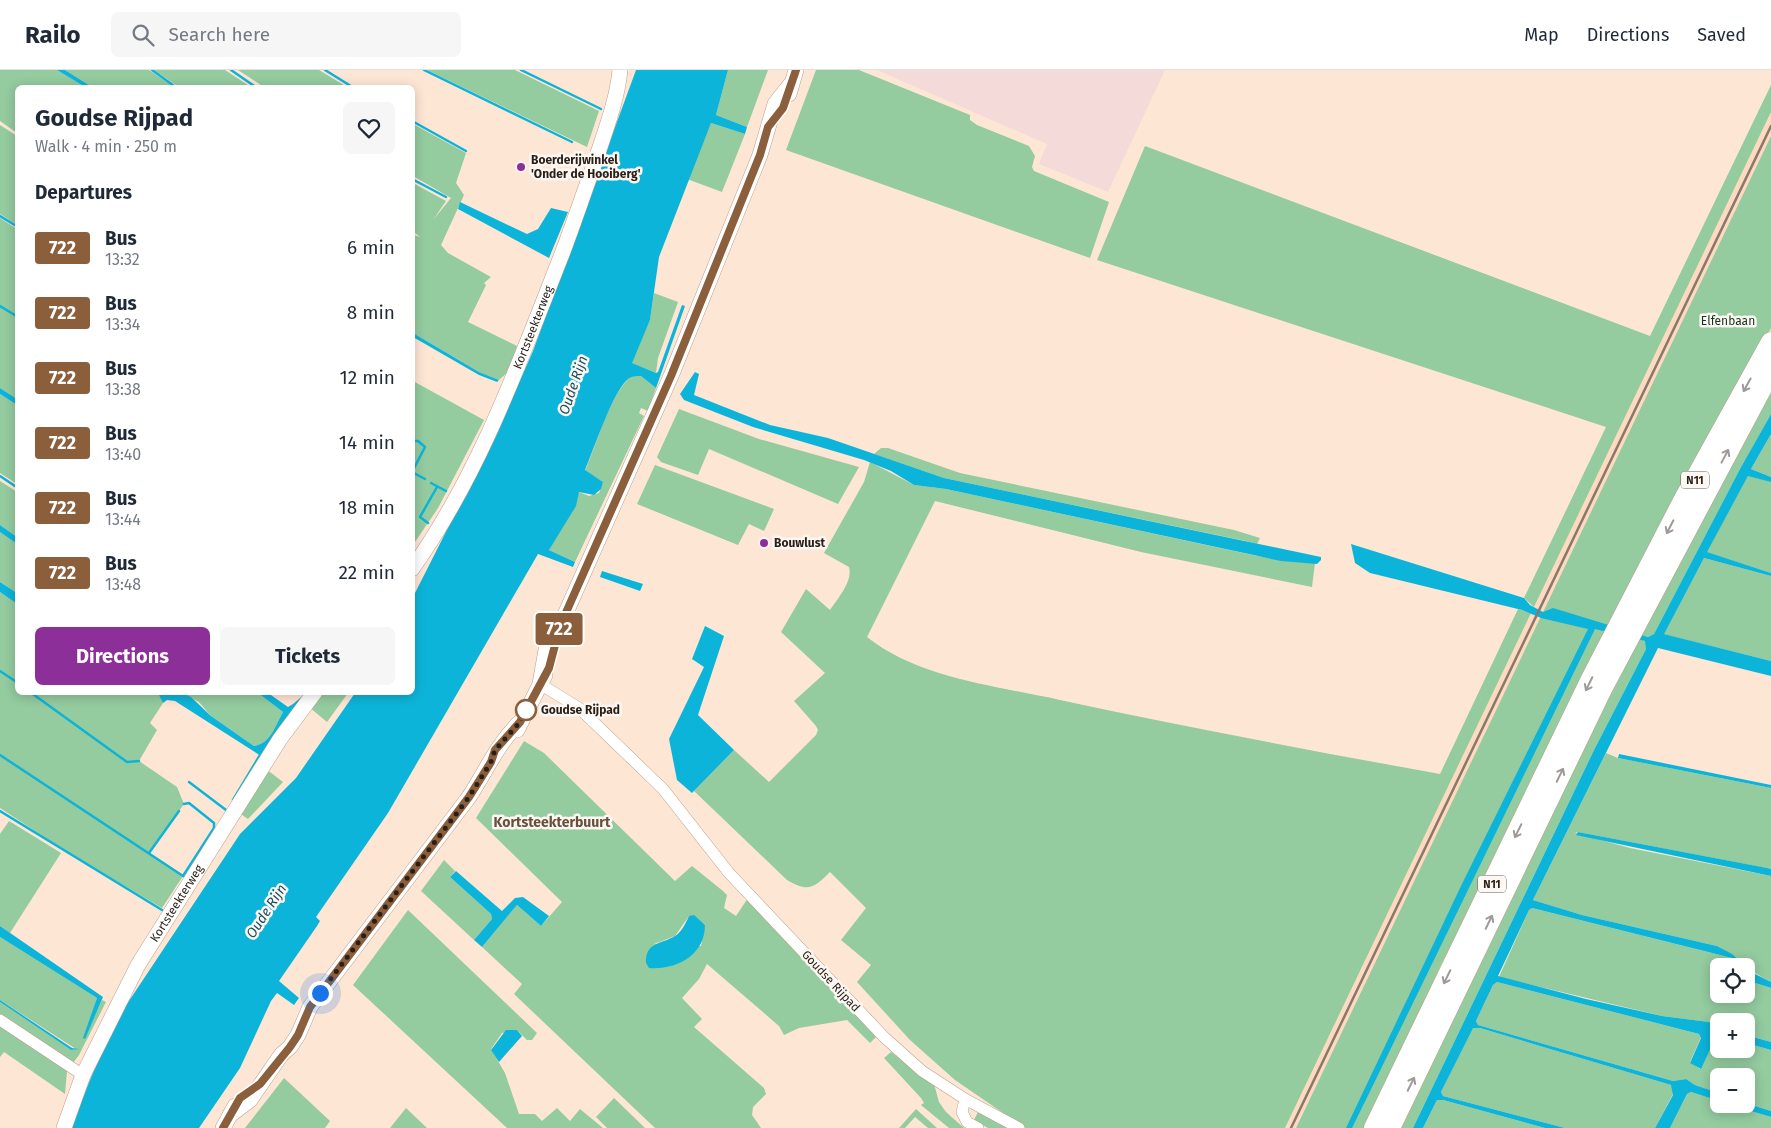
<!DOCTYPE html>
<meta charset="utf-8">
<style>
body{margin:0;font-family:"Fira Sans",sans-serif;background:#f6f6f7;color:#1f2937;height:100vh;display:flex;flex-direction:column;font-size:19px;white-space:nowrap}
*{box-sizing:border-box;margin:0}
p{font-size:16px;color:#747a83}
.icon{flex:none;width:28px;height:28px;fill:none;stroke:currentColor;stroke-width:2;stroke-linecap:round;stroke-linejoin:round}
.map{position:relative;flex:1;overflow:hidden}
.panel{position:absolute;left:15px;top:15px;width:400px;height:610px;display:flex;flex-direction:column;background:#fff;border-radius:8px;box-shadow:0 2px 12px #0003}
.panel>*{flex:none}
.badge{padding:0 10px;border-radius:4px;font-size:18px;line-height:32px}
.buttons{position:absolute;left:1710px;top:888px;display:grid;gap:10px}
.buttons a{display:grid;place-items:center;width:45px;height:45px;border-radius:8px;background:#fff;box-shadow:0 2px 12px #0003;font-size:25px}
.you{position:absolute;width:25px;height:25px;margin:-12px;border:4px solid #fff;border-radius:50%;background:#1a73e8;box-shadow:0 0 0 8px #1a73e833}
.map>.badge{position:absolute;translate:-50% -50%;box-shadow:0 0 0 2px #fff}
h2{padding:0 20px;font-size:19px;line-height:45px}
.round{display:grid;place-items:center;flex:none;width:52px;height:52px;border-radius:8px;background:#f6f6f7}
.head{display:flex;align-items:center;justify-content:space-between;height:85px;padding:0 20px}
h1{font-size:24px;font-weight:700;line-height:38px}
.button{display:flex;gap:10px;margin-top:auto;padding:10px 20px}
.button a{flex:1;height:58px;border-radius:8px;background:#8c2f99;color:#fff;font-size:20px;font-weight:700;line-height:58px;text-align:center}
.button a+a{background:#f6f6f7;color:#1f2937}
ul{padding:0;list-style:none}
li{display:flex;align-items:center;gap:15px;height:65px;padding:0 20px}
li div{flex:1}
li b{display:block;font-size:19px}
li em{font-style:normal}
li .badge{min-width:55px;font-weight:700;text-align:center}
header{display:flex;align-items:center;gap:30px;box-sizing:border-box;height:70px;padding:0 25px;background:#fff;border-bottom:1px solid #e0e1e3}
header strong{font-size:24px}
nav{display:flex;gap:28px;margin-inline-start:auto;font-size:18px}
.search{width:350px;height:45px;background:#f6f6f7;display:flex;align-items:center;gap:12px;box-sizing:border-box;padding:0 18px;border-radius:8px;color:#747a83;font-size:19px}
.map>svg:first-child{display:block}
.industrial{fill:#f4dad9}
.built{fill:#ffdac0}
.green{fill:#94cb9f;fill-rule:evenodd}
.water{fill:#0db4d9}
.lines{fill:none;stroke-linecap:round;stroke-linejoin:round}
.stream{stroke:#0db4d9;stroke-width:2.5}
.street-casing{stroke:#bca08c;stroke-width:12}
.secondary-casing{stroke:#bca08c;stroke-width:16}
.highway-casing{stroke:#bca08c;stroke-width:21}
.street{stroke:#fff;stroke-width:11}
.secondary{stroke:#fff;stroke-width:15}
.highway{stroke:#fff;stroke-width:20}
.rail{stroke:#89786c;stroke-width:2.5}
.oneway{stroke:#9f9a97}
.line-casing{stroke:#fff;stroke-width:11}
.line{stroke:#8b5e3c;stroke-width:8}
.walk{stroke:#291f17;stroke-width:5;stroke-dasharray:0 9}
.poi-dot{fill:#8c2f99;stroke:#fdf7f3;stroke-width:2}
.stop-dot{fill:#fff;stroke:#8b5e3c;stroke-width:2.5}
.labels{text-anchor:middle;stroke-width:5;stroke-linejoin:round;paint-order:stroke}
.shield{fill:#fdf7f3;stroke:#696059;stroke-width:1}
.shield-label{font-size:11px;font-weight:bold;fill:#291f17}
.poi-label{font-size:12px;font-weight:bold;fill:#291f17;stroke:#fdf7f3;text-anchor:start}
.park-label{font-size:12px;fill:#12361c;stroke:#fdf7f3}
.street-label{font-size:12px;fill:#291f17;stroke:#fdf7f3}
.stop-label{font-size:12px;font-weight:bold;fill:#291f17;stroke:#fdf7f3;text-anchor:start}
.water-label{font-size:14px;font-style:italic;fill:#165060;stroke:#fdf7f3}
.neighbourhood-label{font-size:14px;font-weight:bold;fill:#674f3d;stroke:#fdf7f3}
</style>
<header>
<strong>Railo</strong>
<div class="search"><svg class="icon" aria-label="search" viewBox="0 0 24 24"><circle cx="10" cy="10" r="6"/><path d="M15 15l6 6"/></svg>Search here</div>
<nav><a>Map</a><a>Directions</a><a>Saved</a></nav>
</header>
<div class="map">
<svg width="1771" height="1058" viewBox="0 0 1771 1058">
<rect width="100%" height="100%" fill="#fee6d5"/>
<polygon class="industrial" points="877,0 1165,0 1108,122 1039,94 1047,74"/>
<g class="built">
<polygon points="1771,42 1771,66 1543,542 1534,537"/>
<polygon points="1531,543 1541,548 1296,1058 1285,1058"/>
</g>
<g class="green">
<polygon points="0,0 57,0 85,17 18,18 17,63 0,51"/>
<polygon points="65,0 149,0 174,17 92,17"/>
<polygon points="154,0 225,0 251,17 179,17"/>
<polygon points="238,0 319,0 347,17 264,17"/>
<polygon points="427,0 515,0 599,41 587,77"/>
<polygon points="728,0 768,0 747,57 716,45"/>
<polygon points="816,0 859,0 970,45 970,50 977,55 1029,76 1035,86 1032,97 1034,101 1109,132 1090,188 786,80"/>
<polygon points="1771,15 1771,42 1534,537 1524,528 1606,357 1097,190 1145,76 1650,266"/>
<polygon points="711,53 745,64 722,122 687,109"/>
<polygon points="413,54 466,83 456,113 464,125 441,175 448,183 491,207 484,213 486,215 468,252 517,276 508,302 499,310 479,302 413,263 413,165 420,167 413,161 413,113 446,131 433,150 451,128 413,106"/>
<polygon points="0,55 17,66 17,155 0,144"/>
<polygon points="1771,66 1771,258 1730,332 1441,895 1368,1058 1296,1058"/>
<polygon points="0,148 17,159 17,329 0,318"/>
<polygon points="654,223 678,232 658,288 656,303 631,293 650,250"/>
<path d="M632,306H641L656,318L648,341L641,338L639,343L644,346L575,492L549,480L579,422L589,426L599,423L603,412L585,401C596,376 611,321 632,306Z"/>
<polygon points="413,311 484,350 438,438 415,472 412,471"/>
<polygon points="1771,316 1771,344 1741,397 1654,564 1648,567 1640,565"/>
<polygon points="0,324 17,335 17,414 0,403"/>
<polygon points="679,339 759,369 859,397 838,434 709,379 698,405 661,392 657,387"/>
<polygon points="1771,364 1771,407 1751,399"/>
<polygon points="881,378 888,378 960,403 1234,460 1260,468 1257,474 1246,471 944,408 874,384"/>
<path d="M870,392L914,415L946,419L1257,486L1315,493L1312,517L1141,482L935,431L867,567C918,608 997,616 1060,630C1186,657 1313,681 1440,704L1518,539L1531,543L1285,1058H1025L955,1010L910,970L857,912L871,895L841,870L866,838L830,802C813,819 808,822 787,810L694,721L734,680L769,712L816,665L818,660L816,656L794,631L825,603L781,562L806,519L830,540C838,528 853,511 849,497L824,483L864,412Z"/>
<polygon points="655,395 774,439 764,461 749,454 738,475 637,434"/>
<polygon points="1750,405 1771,412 1771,503 1706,482 1748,406"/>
<polygon points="0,411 17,422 17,467 0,455"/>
<polygon points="0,462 17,474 17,523 0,512"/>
<polygon points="1704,488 1771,506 1771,591 1663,564"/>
<polygon points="0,522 17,534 18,622 160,624 163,633 150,653 157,660 139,691 177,717 184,734 149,783 183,806 162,838 64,780 0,738 0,686 84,740 0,684"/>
<polygon points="1638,569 1646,571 1646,579 1594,680 1413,1058 1399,1058 1552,738"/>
<path d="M182,623H258L283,642C275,656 271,673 254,676L211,646L199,632Z"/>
<polygon points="321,623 348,623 327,652 309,637"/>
<path d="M524,671L544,683L675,811L692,796L723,821L727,825L724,838L736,846L748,828L877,966L870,973L847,950L799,958L784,965L779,956L707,894L699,909L682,928L702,949L694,957L764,1018L766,1024L753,1037L752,1045L761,1058H655L514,924L522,914L482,877L517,835L541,856L562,832L476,748ZM689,846H694L705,855L701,876L654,874L675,866Z"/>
<path d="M1606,683L1618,688L1771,718V799L1578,762L1575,763L1630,778L1771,806V912C1750,902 1737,887 1717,876L1582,845L1533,830Z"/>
<polygon points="266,699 283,712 248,749 238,742"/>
<polygon points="9,751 61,783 10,863 0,856 0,764"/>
<polygon points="444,790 455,801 450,807 491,844 492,849 474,870 421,821"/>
<polygon points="1532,838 1732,888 1736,896 1719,896 1719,924 1746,924 1746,908 1749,911 1771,918 1771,972 1746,965 1746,951 1719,951 1719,956 1709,952 1662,946 1499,907 1529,840"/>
<polygon points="408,840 537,963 532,970 527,970 517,960 502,963 491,979 505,1003 519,1044 535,1044 542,1051 557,1038 570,1051 580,1039 603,1058 507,1058 353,915"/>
<polygon points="0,867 97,928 84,969 102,930 106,932 79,985 67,1001 65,1024 4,982 0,987 0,932 71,980 76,979 0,930"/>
<polygon points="1497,912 1699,964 1701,967 1690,992 1700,999 1713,973 1719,969 1719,979 1746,979 1746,973 1771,980 1771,1041 1746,1033 1746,1006 1719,1006 1719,1023 1695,1015 1686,1009 1673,1011 1478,955 1476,951 1493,915"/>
<polygon points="1472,958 1480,958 1671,1015 1673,1018 1673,1024 1655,1058 1565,1058 1443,1026 1441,1022"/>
<polygon points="891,982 934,1014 939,1032 946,1042 964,1058 949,1058 921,1035 924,1033 921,1028 884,988"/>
<polygon points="284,1008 330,1051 325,1058 245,1058"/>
<polygon points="1691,1022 1719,1031 1719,1034 1727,1034 1771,1047 1771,1058 1670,1058 1687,1024"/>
<polygon points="614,1028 645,1058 607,1058 596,1047"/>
<polygon points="1437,1030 1443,1030 1545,1058 1423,1058"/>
<polygon points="406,1038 427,1058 390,1058"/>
<polygon points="916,1039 937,1058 928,1058 915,1047 905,1058 899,1058"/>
<polygon points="978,1042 1012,1058 988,1058 974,1050"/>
</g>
<g class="water">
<polygon points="57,0 65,0 92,17 85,17"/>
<path d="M636,0H728L716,45L747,57L745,64L711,53L659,187L650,250L632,293L656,303L658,302L682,235L685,236L656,318L641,306C635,306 631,306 627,310C612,324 594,379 585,400L603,412L601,419L594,425L579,422L576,436L549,480L575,492L573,497L538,484L388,743L316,847L320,851L317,856L279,911L299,928L294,935L277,923L271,931L240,998L199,1058H70L113,955L240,764L296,708L355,623L412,622L413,527L503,349L533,281Z"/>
<polygon points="460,132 527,164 538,159 551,138 568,142 549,188 458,139"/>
<polygon points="413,263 479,302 499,310 497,312 479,305 413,267"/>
<polygon points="695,302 699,304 694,325 770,355 828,368 944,408 1321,487 1321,490 1317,494 1281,491 946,419 914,415 891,401 864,390 753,357 684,330 680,324"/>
<polygon points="0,318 17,329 17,335 0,324"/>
<polygon points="1771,344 1771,364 1751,399 1771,407 1771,412 1748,406 1707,482 1771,503 1771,506 1704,488 1664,564 1771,591 1771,606 1658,578 1533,830 1582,845 1717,876 1732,884 1745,896 1736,896 1732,888 1532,838 1529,840 1498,906 1586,929 1662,946 1709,952 1719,956 1719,969 1713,973 1701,999 1690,993 1701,968 1699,964 1497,912 1493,915 1476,951 1478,955 1673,1011 1686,1009 1695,1015 1719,1023 1719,1031 1691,1022 1687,1024 1670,1058 1655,1058 1673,1025 1671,1015 1480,958 1473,958 1441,1022 1443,1026 1565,1058 1545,1058 1443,1030 1437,1030 1423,1058 1413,1058 1594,680 1646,579 1645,571 1595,559 1376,1009 1352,1058 1346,1058 1461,816 1588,559 1541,548 1522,540 1370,503 1355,493 1351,474 1524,528 1530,535 1543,542 1553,538 1648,567 1654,564 1741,397"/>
<polygon points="0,455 17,467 17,474 0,462"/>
<polygon points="602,501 643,514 640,521 600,507"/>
<polygon points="0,512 17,523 17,534 0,522"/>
<polygon points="705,556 724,566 698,645 734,680 692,723 677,710 669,669 704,597 692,589"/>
<path d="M158,623H182L191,627L211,646L254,676C271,673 275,656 283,642L258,623H268L288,637L293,634L306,623L280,656L261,686L175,631L167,630L163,633Z"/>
<polygon points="1619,684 1771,715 1771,718 1618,688"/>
<polygon points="1578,762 1767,798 1771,799 1771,806 1576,765"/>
<polygon points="456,801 502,841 515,828 523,827 549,846 541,856 517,835 482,877 474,870 492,849 491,844 450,807"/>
<path d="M694,845L705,855C705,885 677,900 649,898L646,893C645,872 662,874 675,866C682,862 686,852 689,846Z"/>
<polygon points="0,856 103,927 85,969 83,968 97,928 0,867"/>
<polygon points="1746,897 1753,903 1771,912 1771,918 1749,911 1746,908"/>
<polygon points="0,930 72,978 79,979 71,980 0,932"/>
<polygon points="506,960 517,960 522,966 499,992 491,980"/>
<polygon points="1746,965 1771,972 1771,980 1746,973"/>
<polygon points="1746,1033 1771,1041 1771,1047 1727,1034"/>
</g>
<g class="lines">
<g class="stream">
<polyline points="152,0 177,18"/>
<polyline points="231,0 257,18"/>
<polyline points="325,0 354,18"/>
<polyline points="424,0 572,72"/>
<polyline points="521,0 601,39"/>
<polyline points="412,51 466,81"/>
<polyline points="412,109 446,127"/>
<polyline points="0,146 18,157"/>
<polyline points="0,236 18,247"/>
<polyline points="412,371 418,371 425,377 412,402"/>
<polyline points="412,402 425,409"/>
<polyline points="0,406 18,418"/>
<polyline points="431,413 446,421"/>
<polyline points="428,453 420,447 437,417"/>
<polyline points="0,601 18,613"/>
<polyline points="30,622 127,692 139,691"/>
<polyline points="0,685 183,806 214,758 214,753 189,733 184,734"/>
<polyline points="189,712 226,740"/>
<polyline points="233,730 260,685"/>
<polyline points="0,741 162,840"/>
<polyline points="149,783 179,741"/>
</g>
<g class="street-casing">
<g id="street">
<polyline points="540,614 579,638 663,719 729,803 884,967 922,1001 965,1029 1019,1058"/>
<polyline points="0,950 83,1005"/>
<polyline points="965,1029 962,1042 967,1052 978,1058"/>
</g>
</g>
<g class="secondary-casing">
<g id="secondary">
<polyline points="789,24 796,0"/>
<path id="s1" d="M412,499C480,403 519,293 562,184C573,155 583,125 594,95C604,64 617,32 620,0"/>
<polyline points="540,614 546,580 560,556 671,306 760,85 775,34 790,15"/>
<polyline points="517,660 545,605"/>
<path d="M230,1045L250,1030L281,985L290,977L298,965L310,937L469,727C486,701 498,673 520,652"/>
<path id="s2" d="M64,1058L83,1005L138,895L280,669L315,622"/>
<polyline points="223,1058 235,1036"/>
</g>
</g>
<g class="highway-casing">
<g id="highway">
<polyline points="1374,1058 1590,611 1684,429 1771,272"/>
<polyline points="1390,1058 1603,617 1771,301"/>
</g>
</g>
<use href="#street" class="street"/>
<use href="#secondary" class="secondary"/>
<use href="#highway" class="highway"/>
<polyline class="rail" points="1291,1058 1771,56"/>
</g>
<defs><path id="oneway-shaft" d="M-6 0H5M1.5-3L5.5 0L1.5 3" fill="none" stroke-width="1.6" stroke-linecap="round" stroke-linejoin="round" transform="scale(1.25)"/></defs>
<g class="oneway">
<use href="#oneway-shaft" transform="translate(1747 315) rotate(119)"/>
<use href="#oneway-shaft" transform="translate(1725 386) rotate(-62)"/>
<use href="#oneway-shaft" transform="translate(1670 457) rotate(117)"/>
<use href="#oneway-shaft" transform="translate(1589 614) rotate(116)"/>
<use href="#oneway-shaft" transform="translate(1560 705) rotate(-64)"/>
<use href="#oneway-shaft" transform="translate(1518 761) rotate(116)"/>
<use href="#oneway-shaft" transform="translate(1489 852) rotate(-64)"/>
<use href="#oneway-shaft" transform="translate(1447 907) rotate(116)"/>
<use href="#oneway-shaft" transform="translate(1411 1014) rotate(-64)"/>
</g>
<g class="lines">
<g class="line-casing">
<polyline id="line" points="223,1058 240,1028 260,1014 290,977 298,965 310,937 469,727 491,692 495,680 520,652 549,598 560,556 671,306 760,85 768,57 783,38 796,0"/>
</g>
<use href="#line" class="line"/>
<polyline class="walk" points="320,923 469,727 491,692 495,680 520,652 526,640"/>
</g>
<g class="poi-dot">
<circle cx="521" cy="97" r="5"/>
<circle cx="764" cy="473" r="5"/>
</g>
<circle class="stop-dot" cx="526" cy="640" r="10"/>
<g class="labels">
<g class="shield">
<rect x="1681" y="401.5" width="28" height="17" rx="4"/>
<rect x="1478" y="805.5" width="28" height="17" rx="4"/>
</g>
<g class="shield-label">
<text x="1695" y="414">N11</text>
<text x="1492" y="818">N11</text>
</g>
<g class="poi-label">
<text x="531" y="94">Boerderijwinkel<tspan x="531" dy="14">'Onder de Hooiberg'</tspan></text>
<text x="774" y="477">Bouwlust</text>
</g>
<g class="park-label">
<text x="1728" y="255">Elfenbaan</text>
</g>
<g class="street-label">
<text dy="4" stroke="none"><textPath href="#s1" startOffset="271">Kortsteekterweg</textPath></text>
<text dy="4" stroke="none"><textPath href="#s2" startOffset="252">Kortsteekterweg</textPath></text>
<text transform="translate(831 911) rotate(47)" y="4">Goudse Rijpad</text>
</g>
<g class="stop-label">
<text x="541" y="644">Goudse Rijpad</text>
</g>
<g class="water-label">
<text transform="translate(573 315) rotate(-71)" y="5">Oude Rijn</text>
<text transform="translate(266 841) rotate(-57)" y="5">Oude Rijn</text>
</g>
<g class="neighbourhood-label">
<text x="552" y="757">Kortsteekterbuurt</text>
</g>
</g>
</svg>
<div class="buttons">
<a><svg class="icon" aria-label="locate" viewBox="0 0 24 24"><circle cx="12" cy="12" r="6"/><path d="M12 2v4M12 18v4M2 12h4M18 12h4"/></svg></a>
<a>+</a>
<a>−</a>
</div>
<div class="you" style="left:320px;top:923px"></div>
<b class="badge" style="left:559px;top:559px;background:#8b5e3c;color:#fff">722</b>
<section class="panel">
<div class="head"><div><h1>Goudse Rijpad</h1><p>Walk · 4 min · 250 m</p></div><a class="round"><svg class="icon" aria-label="heart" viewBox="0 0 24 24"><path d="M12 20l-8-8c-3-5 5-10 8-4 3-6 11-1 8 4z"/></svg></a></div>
<h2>Departures</h2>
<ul>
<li><span class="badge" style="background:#8b5e3c;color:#fff">722</span><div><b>Bus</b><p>13:32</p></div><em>6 min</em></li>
<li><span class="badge" style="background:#8b5e3c;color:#fff">722</span><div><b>Bus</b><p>13:34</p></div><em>8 min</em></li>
<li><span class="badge" style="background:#8b5e3c;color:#fff">722</span><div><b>Bus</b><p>13:38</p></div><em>12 min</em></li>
<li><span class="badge" style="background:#8b5e3c;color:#fff">722</span><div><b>Bus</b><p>13:40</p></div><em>14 min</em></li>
<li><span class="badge" style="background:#8b5e3c;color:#fff">722</span><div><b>Bus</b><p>13:44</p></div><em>18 min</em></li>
<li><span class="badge" style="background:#8b5e3c;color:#fff">722</span><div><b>Bus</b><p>13:48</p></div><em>22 min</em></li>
</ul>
<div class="button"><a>Directions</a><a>Tickets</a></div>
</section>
</div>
